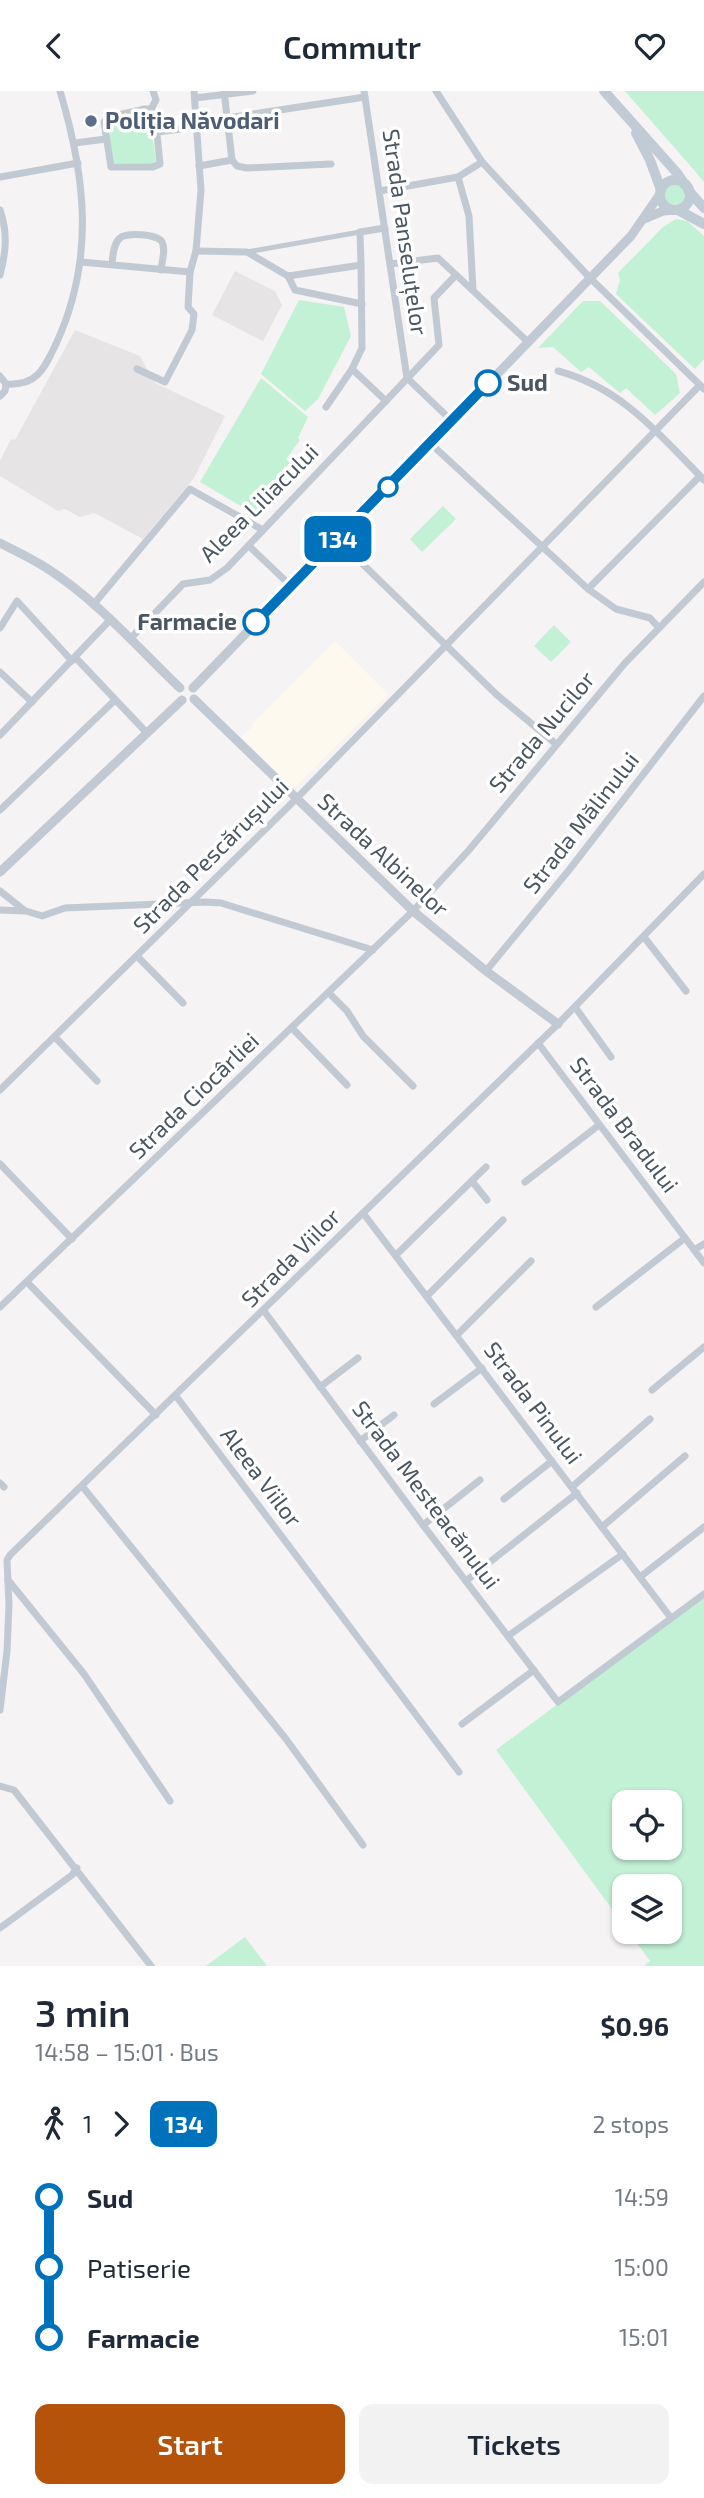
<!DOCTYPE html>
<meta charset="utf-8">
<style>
body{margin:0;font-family:"Exo 2",sans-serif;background:#f2f2f3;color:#1f2937;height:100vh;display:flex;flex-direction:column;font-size:26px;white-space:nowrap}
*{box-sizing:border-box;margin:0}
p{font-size:23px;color:#747a83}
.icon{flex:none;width:38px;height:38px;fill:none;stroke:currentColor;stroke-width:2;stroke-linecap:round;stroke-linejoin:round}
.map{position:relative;height:1875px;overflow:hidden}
.side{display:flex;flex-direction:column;background:#fff;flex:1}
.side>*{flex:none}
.badge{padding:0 14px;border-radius:10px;font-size:24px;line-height:46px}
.controls{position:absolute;left:612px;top:1699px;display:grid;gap:14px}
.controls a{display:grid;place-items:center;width:70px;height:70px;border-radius:14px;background:#fff;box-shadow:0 2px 5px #0004;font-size:35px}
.map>.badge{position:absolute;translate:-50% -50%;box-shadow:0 0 0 4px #fff}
.legs{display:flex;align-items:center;gap:10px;height:77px;padding:0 35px;font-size:23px}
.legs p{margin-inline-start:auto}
.head{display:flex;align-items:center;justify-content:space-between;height:119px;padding:0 35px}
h1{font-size:38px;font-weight:600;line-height:52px}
.cta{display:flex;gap:14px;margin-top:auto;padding:14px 35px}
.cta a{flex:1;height:80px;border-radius:14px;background:#b45309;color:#fff;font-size:28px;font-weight:600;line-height:80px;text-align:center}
.cta a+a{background:#f2f2f3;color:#1f2937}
ul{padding:0 35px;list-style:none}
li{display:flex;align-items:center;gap:24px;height:70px;font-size:26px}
li i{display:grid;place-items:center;width:10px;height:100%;margin:0 9px;background:currentColor}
li i::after{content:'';width:18px;height:18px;margin:-9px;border:5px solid;border-radius:50%;background:#fff}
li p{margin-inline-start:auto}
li:first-child i{background:linear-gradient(#0000 50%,currentColor 0)}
li:last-child i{background:linear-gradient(currentColor 50%,#0000 0)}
header{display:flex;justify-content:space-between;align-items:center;height:91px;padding:0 35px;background:#fff;font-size:32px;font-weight:600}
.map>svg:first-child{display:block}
.commercial{fill:#fdf9ef}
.education{fill:#e6e4e5}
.green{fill:#c3f1d5;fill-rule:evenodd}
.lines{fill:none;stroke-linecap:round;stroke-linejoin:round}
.pedestrian{stroke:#c1cad2;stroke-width:5}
.minor{stroke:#c1cad2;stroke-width:7}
.tertiary{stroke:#c1cad2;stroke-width:9}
.secondary{stroke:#c1cbd6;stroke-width:10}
.line-1-casing{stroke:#fff;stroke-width:16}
.line-1{stroke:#0072bc;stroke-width:10}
.service-dot{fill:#5c6f8a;stroke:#fff;stroke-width:2.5}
.stop-1-dot{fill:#fff;stroke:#0072bc;stroke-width:3.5}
.labels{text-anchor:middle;stroke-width:7;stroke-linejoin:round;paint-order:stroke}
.service-label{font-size:23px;font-weight:bold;fill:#4e5e75;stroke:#fff;text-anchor:start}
.street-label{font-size:23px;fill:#4a5661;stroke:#fff}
.stop-label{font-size:23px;font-weight:bold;fill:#4a5661;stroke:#fff;text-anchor:start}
</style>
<header><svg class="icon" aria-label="back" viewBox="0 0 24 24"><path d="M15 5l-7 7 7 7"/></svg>Commutr<svg class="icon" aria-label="heart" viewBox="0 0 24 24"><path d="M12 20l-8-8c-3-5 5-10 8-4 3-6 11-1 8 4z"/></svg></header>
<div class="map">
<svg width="704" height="1875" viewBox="0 0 704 1875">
<rect width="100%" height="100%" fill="#f5f3f3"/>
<polygon class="commercial" points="335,550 388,603 293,698 241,646 253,635 252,633"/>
<g class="education">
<polygon points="235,180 275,200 282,214 263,250 212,224"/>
<polygon points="75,239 140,265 155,292 225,325 194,387 143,448 94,422 80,426 65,418 58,420 0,385 0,370 11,348 15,349"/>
</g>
<g class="green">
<polygon points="625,0 704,0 704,91 694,79"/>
<polygon points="144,21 149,25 156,70 153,73 112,72 106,31"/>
<circle cx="675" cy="104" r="10"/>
<polygon points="676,128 687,130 704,145 704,268 695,278 616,203 620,189 618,182 663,136"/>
<polygon points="299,209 344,216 351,245 318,308 305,320 261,283"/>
<polygon points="583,210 600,210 676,283 680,302 655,324 626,297 620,302 589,276 581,281 553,256 538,257"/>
<polygon points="261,287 308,326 298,347 300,349 286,368 295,378 256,424 200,391"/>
<polygon points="443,415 456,428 422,461 410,448"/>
<polygon points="554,534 571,551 551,571 534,555"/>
<path d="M704,1504V1875H644L650,1870L629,1841H670V1796H625V1836L496,1659ZM625,1712H670V1757H625Z"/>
<polygon points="245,1846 267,1875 206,1875"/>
</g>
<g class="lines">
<polyline class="pedestrian" points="247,161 360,141"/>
<g class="minor">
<polyline points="224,0 232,69"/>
<polyline points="364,0 407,287"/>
<polyline points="436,0 482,71 590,187 704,298"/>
<polyline points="195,7 253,0"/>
<polygon points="145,18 151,18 155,23 160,73 153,76 111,76 104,31 109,26"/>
<polyline points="151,18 156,9 153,0"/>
<polyline points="227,27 365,6"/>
<polyline points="158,41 197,36"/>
<polyline points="75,52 106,48"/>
<polyline points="199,75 232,69 237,75 247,77 331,73"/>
<polyline points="0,86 78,72"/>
<polyline points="458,86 469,125 473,199"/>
<polyline points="380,100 458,86 482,71"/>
<path d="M0,119C8,142 6,161 0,184"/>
<polyline points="196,160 247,161 288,185 361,174 360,141 385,137"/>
<polyline points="81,171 190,181"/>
<path d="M112,173C113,165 113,153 120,147C126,141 158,143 162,151C166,158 162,170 161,179"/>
<polyline points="390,173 438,167 528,251"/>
<polyline points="288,185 295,199 362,213"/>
<polyline points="137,278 165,291 192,239 194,223 188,216 190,181 196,160 201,99 194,0"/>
<polyline points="352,278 386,310"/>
<path d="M558,280C622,297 659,343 704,389"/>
<polyline points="0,285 6,293 5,300 0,305"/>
<polyline points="407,287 452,330"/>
<path d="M6,293C37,295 44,278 56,253C95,168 86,87 60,0"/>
<polyline points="326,316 352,278 362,257 361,174"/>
<polyline points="430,352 588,498 616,518 650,527 659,537"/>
<polyline points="337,448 497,604 556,653"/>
<polyline points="249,455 291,495"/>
<polyline points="588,498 700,385"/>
<polyline points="93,514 190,398 263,439"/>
<polyline points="0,537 17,510 72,570"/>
<polyline points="130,548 183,493 210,489 227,477 439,254 434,207 456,184"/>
<polyline points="75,566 147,642"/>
<polyline points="0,581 32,611"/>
<polyline points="0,644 110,529"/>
<polyline points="0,719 115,609"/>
<polyline points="0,800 24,819"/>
<polyline points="0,819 26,820 42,825 65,817 206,811 221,812 373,859"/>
<polyline points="644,846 686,900"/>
<polyline points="137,865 183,912"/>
<polyline points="486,880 569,779 704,605"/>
<polyline points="329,902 347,920 363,945 413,995"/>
<polyline points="575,916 611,966"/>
<polyline points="292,937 347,994"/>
<polyline points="55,946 97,990"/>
<polyline points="538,952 704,1172"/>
<polyline points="0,999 296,708 700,294"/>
<polyline points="0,1073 72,1148"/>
<polyline points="472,1090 487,1109"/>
<polyline points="525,1091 599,1034"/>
<polyline points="363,1122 671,1527"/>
<polyline points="694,1159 704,1153"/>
<polyline points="396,1164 486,1076"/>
<polyline points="27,1191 156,1324"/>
<polyline points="427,1205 503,1129"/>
<polyline points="0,1216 413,820 469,759 625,572 704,491"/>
<polyline points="596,1216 685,1147"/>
<polyline points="264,1220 423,1434 558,1611 704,1503"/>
<polyline points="457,1244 531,1170"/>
<polyline points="320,1296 358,1267"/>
<polyline points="652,1299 704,1256"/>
<polyline points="176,1305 459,1681"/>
<polyline points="434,1313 482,1277"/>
<polyline points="360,1350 394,1324"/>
<polyline points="0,1392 4,1396"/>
<polyline points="82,1395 286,1648 363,1754"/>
<polyline points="572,1396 650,1328"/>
<polyline points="504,1408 552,1370"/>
<polyline points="423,1434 480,1389"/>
<polyline points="602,1436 685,1365"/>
<polyline points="640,1486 704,1436"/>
<polyline points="8,1489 84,1583 170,1710"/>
<polyline points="466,1490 577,1402"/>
<polyline points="508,1545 623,1463"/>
<polyline points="0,1619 7,1560 9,1514 7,1469 10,1464 558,933 704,783"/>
<polyline points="462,1633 534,1579"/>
<polyline points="0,1695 14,1699 151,1875"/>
<polyline points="0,1837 72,1784 77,1777"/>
</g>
<g class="tertiary">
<polyline points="644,128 663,120 675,119"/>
<path d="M0,452C16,460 33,468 48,478C98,510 138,557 180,597"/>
<polyline points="193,597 631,145 660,103"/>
<polyline points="194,608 413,820 486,880 558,933"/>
<polyline points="0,781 182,609"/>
</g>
<g class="secondary">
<polyline points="604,0 677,82 685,94"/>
<polyline points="636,42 650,69 661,99"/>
<circle cx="675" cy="104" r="15"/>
<polyline points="688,99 704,117"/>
<polyline points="678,119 704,133"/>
</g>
</g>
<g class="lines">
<g class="line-1-casing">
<polyline id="line-1" points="256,531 488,292"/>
</g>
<use href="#line-1" class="line-1"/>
</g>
<circle class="service-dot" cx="91" cy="30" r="7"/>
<g class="stop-1-dot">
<circle cx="488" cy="292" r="12"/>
<circle cx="388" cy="396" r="9"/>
<circle cx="256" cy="531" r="12"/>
</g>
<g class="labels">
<g class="service-label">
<text x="105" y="38">Poliția Năvodari</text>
</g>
<g class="street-label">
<text transform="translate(405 141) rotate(82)" y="8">Strada Panseluțelor</text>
<text transform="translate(259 412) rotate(-45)" y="8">Aleea Liliacului</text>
<text transform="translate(542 641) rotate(-50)" y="8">Strada Nucilor</text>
<text transform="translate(581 732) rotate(-52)" y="8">Strada Mălinului</text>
<text transform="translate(383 764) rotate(43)" y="8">Strada Albinelor</text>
<text transform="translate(211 765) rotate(-45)" y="8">Strada Pescărușului</text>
<text transform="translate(194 1005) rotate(-44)" y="8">Strada Ciocârliei</text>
<text transform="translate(624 1034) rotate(53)" y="8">Strada Bradului</text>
<text transform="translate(291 1167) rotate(-45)" y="8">Strada Viilor</text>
<text transform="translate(533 1312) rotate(53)" y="8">Strada Pinului</text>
<text transform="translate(261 1386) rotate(53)" y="8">Aleea Viilor</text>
<text transform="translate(426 1404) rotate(53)" y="8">Strada Mesteacănului</text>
</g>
<g class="stop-label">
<text x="507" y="300">Sud</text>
<text x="237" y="539" text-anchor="end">Farmacie</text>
</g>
</g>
</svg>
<div class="controls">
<a><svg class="icon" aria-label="locate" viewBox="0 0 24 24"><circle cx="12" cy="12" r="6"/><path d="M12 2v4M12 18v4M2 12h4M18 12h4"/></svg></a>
<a><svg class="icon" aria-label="layers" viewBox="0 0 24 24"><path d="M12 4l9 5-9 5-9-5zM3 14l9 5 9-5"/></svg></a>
</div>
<b class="badge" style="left:338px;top:448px;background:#0072bc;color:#fff">134</b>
</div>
<section class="side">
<div class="head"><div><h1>3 min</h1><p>14:58 – 15:01 · Bus</p></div><b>$0.96</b></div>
<div class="legs"><svg class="icon" aria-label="walk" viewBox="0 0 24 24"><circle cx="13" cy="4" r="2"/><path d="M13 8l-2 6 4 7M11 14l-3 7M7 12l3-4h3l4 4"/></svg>1<svg class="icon" aria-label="forward" viewBox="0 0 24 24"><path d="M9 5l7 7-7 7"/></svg><b class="badge" style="background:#0072bc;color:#fff">134</b><p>2 stops</p></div>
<ul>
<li><i style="color:#0072bc"></i><b>Sud</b><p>14:59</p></li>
<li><i style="color:#0072bc"></i><span>Patiserie</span><p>15:00</p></li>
<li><i style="color:#0072bc"></i><b>Farmacie</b><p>15:01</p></li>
</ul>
<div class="cta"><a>Start</a><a>Tickets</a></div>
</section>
